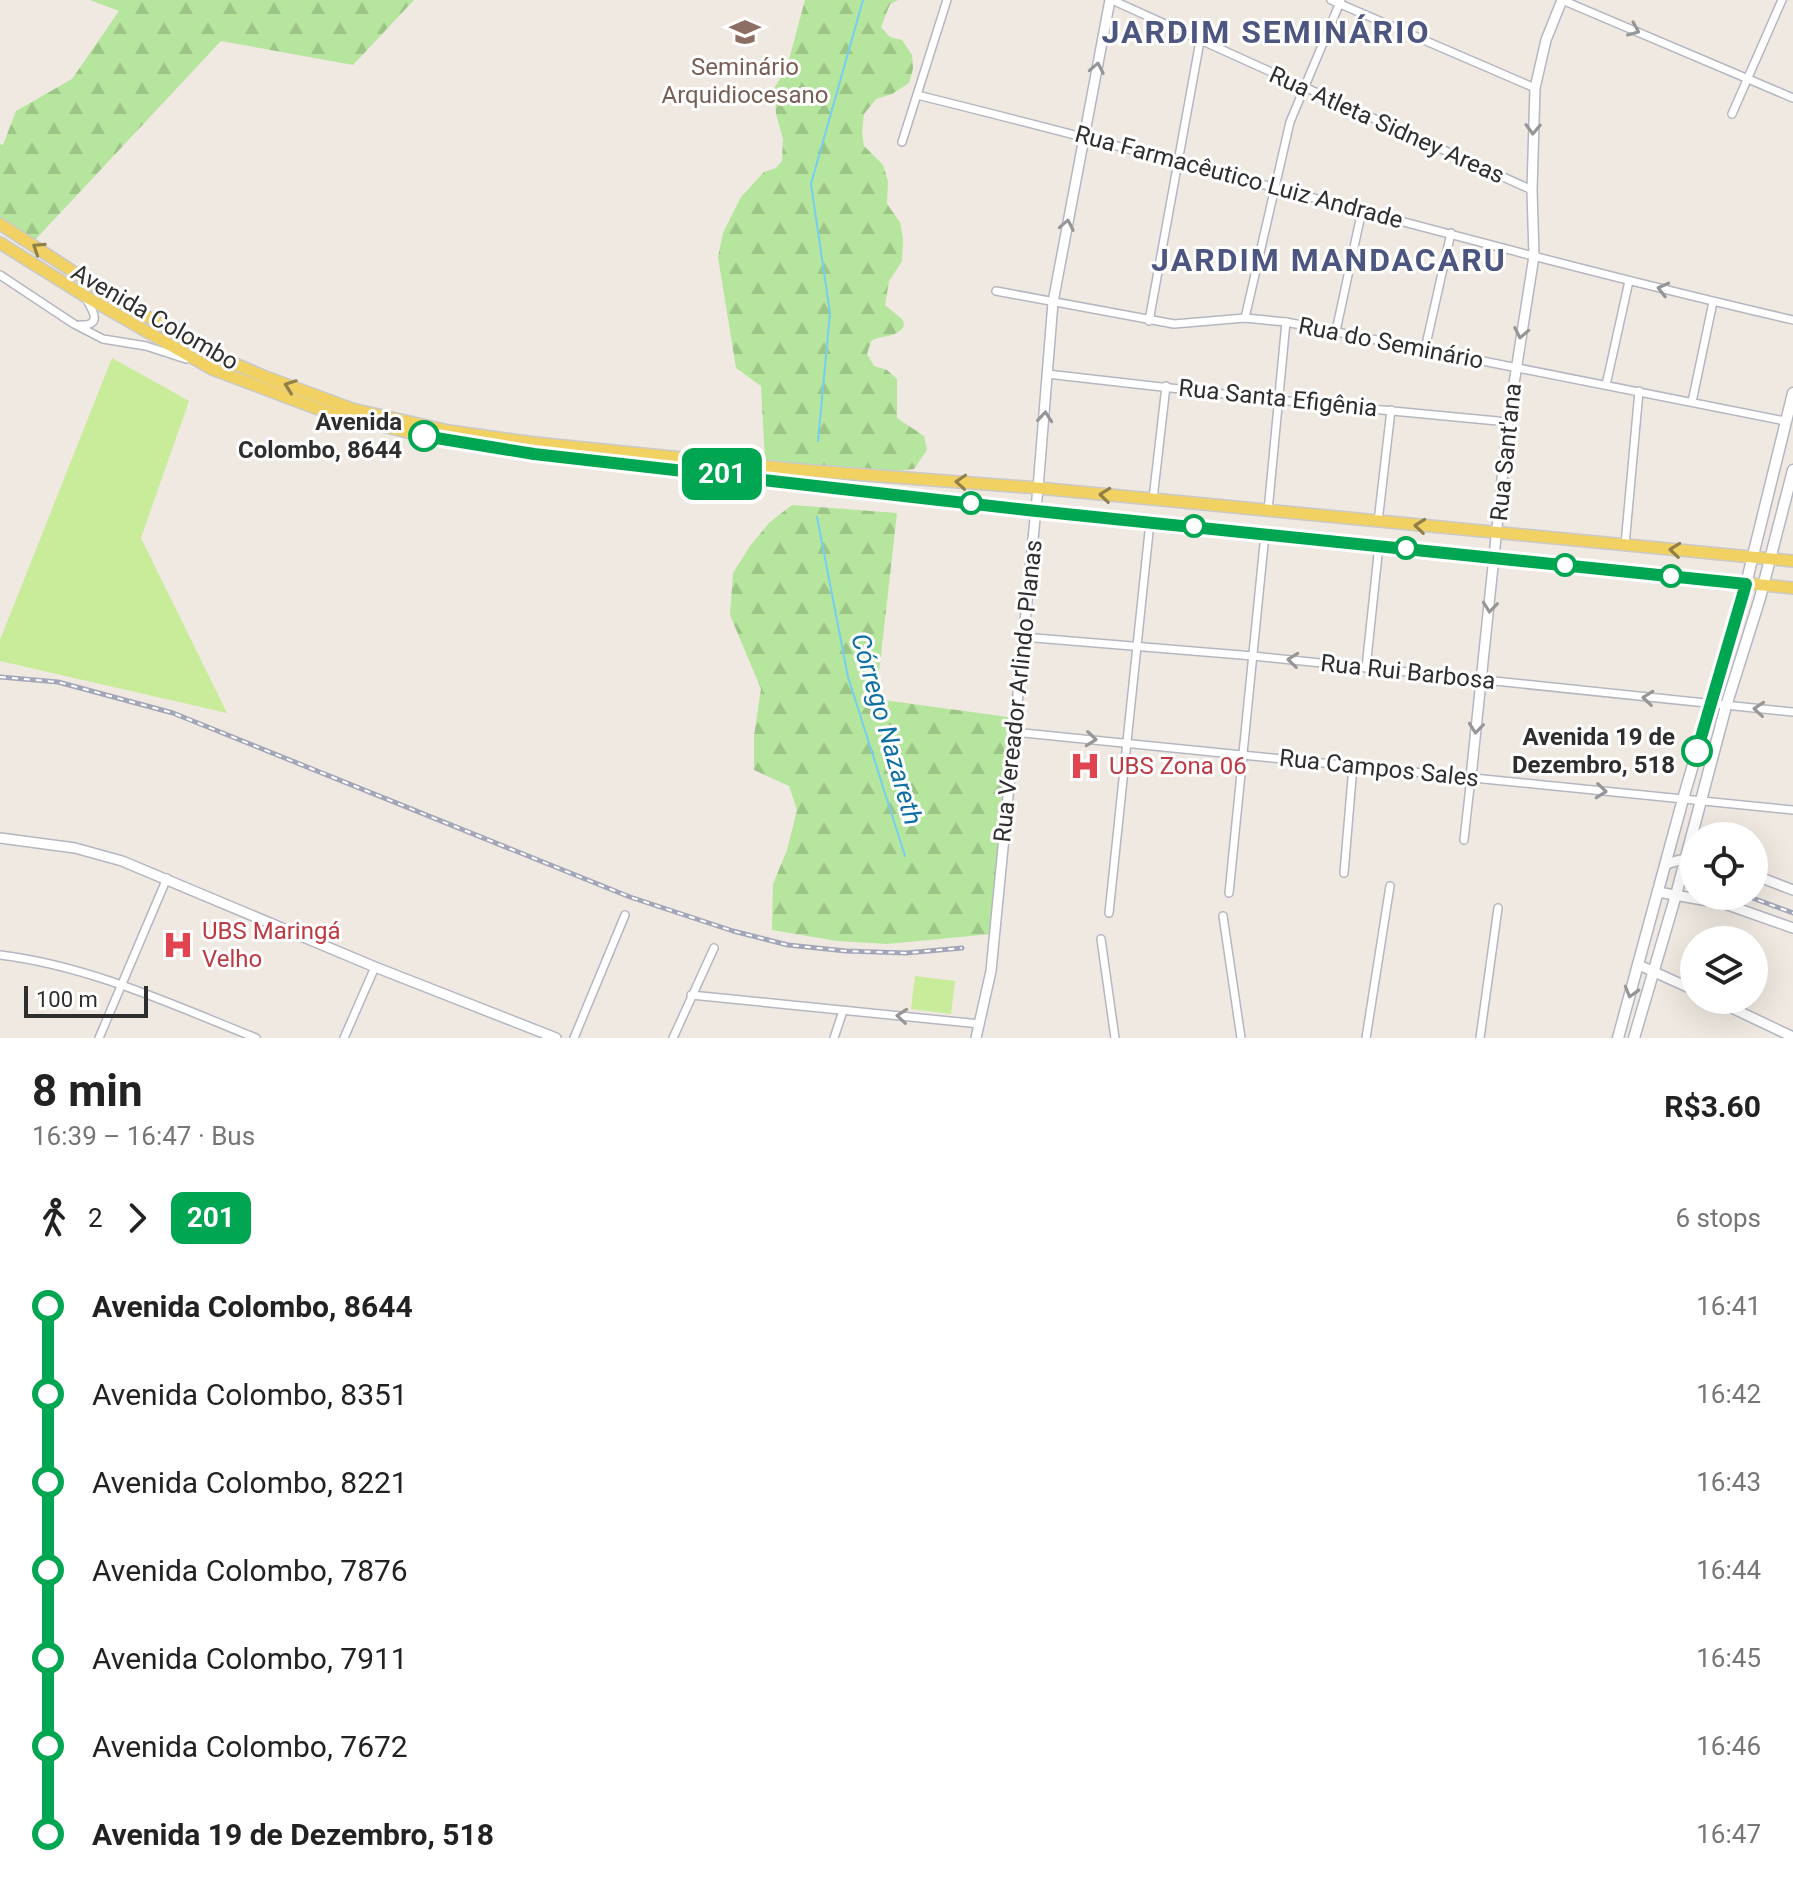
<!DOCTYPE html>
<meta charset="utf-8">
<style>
body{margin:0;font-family:Roboto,sans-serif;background:#f6f6f6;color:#222;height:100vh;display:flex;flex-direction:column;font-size:30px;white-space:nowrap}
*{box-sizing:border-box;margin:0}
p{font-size:26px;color:#767676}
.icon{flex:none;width:44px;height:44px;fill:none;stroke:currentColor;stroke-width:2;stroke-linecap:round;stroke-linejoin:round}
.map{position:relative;height:1038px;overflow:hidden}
.side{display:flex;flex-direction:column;background:#fff;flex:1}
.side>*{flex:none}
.badge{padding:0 16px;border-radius:12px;font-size:28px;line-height:52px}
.controls{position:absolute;left:1680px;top:822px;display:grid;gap:16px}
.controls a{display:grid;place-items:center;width:88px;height:88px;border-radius:50%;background:#fff;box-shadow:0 8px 32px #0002;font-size:40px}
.scale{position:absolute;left:24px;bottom:20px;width:124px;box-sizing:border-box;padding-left:8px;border:4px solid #2e2e2e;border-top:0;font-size:22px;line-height:28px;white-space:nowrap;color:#2e2e2e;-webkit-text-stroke:6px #fff;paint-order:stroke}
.map>.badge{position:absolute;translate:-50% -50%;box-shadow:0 0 0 4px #fff}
.legs{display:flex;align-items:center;gap:12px;height:88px;padding:0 32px;font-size:26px}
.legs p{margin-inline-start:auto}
.headline{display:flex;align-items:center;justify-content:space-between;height:136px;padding:0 32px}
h1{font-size:44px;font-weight:700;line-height:60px}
ul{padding:0 32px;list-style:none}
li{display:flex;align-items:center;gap:28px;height:88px;font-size:30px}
li i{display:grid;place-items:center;width:12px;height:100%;margin:0 10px;background:currentColor}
li i::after{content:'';width:20px;height:20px;margin:-10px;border:6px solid;border-radius:50%;background:#fff}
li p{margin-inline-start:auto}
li:first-child i{background:linear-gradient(#0000 50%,currentColor 0)}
li:last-child i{background:linear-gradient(currentColor 50%,#0000 0)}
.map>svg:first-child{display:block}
.forest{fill:url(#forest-firs)}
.pitch{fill:#c9ec9a}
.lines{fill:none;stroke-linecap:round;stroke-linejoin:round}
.stream{stroke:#75cff0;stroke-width:2}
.minor-casing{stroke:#b4b7c1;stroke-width:10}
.tertiary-casing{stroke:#b4b7c1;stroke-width:12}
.secondary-casing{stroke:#b4b7c1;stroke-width:13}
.primary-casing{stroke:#c9c9c9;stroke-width:14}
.minor{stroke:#fff;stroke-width:7}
.tertiary{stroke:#fff;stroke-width:9}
.secondary{stroke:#fff;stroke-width:10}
.primary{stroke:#f2d163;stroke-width:11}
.rail-casing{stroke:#a3a6b8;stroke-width:5}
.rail{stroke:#fff;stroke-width:2;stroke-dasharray:6;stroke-linecap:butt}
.oneway{stroke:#969696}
.oneway2{stroke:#908048}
.line-1-casing{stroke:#fff;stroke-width:18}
.line-1{stroke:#00a651;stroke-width:12}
.stop-1-dot{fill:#fff;stroke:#00a651;stroke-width:4}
.labels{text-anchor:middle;stroke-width:6;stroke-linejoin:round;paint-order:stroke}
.education-label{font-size:24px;fill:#785e54;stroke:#fff}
.street-label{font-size:24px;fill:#2e2e2e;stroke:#fff}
.stop-label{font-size:24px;font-weight:bold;fill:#2e2e2e;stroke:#fff;text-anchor:end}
.health-label{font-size:24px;fill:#be3a42;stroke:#fff;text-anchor:start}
.water-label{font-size:26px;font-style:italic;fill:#0d6fa3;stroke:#fff}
.district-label{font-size:32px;font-weight:bold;letter-spacing:2px;fill:#4d5680;stroke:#fff}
</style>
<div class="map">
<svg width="1793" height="1038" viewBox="0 0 1793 1038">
<defs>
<pattern id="forest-firs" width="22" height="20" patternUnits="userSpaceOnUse" patternTransform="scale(2)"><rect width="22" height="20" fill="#b6e59e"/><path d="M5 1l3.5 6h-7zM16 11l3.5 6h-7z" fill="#9dc588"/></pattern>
</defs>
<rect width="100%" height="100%" fill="#efe9e1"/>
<g class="forest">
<polygon points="90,0 414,0 353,65 221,41 34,241 0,218 0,144 3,145 16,111 72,79 119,11"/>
<path d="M805,0H898L890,4L881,27L890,37L902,40L912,55L913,69L909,83L892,94L876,99L864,114L862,132L864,146L883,165L888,181L887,204L900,222L903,239L902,261L889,281L885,305L903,320L904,326C896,339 883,334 871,341L867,354L874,366L887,370L897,379V418L924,436L927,450L914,469L898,471L765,461L761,386L736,368L718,257L723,233L741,197L764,172L776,168L782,161L783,139L776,114L775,87L787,67Z"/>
<polygon points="792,505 897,513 876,699 1008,717 991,934 887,944 837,941 772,930 773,884 787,850 797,810 789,786 754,770 754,736 761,689 730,615 733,573 750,546 770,522"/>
</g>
<g class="pitch">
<polygon points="112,358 189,401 141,538 227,713 0,661 0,640"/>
<polygon points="915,976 955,981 951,1014 911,1009"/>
</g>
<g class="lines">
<g class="stream">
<polyline points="818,441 830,313 811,184 863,0"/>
<polyline points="817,517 848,677 905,856"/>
</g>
<g class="minor-casing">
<g id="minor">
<polyline points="1112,0 1532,190"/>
<polyline points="1331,0 1535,88"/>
<polyline points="1562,0 1793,98"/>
<path d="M917,95C1210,167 1499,252 1793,320"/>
<polyline points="1732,114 1782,0"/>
<polyline points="902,142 947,0"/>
<polyline points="0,275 74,324 103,339 146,346 186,359"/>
<polyline points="996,291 1174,324 1245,318 1286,322 1785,421"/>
<polyline points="1245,318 1290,122 1341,0"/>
<polyline points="1149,321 1200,41"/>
<path d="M80,325C104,326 92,309 85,297"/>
<polyline points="1336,331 1362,210"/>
<polyline points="1425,349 1451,233"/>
<polyline points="1047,374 1277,400 1508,422"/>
<polyline points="1606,385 1629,281"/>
<polyline points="1692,402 1713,302"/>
<polyline points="1153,499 1166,386"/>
<polyline points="1268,511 1286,322"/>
<polyline points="1378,522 1391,410"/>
<polyline points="1625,545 1639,391"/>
<polyline points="1023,637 1253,656 1793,712"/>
<polyline points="1366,668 1379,545"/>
<polyline points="1013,732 1793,810"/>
<polyline points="1464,840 1471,777"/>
<polyline points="1344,873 1353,766"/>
<polyline points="1229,893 1265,534"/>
<polyline points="1109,913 1150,522"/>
<polyline points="1223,916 1241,1038"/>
<polyline points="1101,939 1115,1038"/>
<path d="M0,955C90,966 173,1005 256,1038"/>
<polyline points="691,995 980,1024"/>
<polyline points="99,1038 167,878"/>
<polyline points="344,1038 375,967"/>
<polyline points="574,1038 625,915"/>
<polyline points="673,1038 714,948"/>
<polyline points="834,1038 843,1011"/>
<polyline points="1366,1038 1390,886"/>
<polyline points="1480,1038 1498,908"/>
</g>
</g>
<g class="tertiary-casing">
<g id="tertiary">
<polyline points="1471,777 1508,422 1534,256 1532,190 1535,88 1546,40 1562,0"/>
<polyline points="0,838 75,848 122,861 375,967 556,1038"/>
<polyline points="1666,864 1680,860 1694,862"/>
<polyline points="1754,875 1793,890"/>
<polyline points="1658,892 1725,904 1793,928"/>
<polyline points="1639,965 1694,990"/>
<polyline points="1715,1000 1793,1037"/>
<polyline points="976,1038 991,971 1038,488 1053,302 1110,0"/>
</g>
</g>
<g class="secondary-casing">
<g id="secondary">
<polyline points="1618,1038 1683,799 1746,584 1793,393"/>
<polyline points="1634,1038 1676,895 1726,706 1760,598 1793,470"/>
</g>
</g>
<g class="primary-casing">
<g id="primary">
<polyline points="0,224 103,291 212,354 263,376 352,409 449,431 535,443 801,470 1038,488 1793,561"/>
<polyline points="0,243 85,296 212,369 329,413 441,440 534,454 1027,510 1793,588"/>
</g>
</g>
<use href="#minor" class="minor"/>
<use href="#tertiary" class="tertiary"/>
<use href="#secondary" class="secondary"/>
<use href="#primary" class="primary"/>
<g class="rail-casing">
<g id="rail">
<polyline points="0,677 58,682 173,713 630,897 733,931 788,945 846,951 906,953 962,948"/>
<polyline points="1689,881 1694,882"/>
<polyline points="1747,896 1793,913"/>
</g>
</g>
<use href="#rail" class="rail"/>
</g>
<defs><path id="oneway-chevron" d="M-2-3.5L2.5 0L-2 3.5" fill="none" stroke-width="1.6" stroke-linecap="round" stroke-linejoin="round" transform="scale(2)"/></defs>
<g class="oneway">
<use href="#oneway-chevron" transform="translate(1634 30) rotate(23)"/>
<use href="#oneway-chevron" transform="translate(1097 68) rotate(-79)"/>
<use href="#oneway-chevron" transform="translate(1533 129) rotate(92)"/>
<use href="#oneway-chevron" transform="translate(1067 225) rotate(-79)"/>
<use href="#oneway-chevron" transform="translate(1663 289) rotate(-166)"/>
<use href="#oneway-chevron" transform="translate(1521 333) rotate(101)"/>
<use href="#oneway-chevron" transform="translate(1045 417) rotate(-85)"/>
<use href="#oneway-chevron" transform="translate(1490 607) rotate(96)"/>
<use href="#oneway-chevron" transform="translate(1293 660) rotate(-174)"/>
<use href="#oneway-chevron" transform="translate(1648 698) rotate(-174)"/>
<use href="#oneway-chevron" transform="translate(1759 709) rotate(-175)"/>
<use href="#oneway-chevron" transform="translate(1476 728) rotate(96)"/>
<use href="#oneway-chevron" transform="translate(1091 739) rotate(6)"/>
<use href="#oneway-chevron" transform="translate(1601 791) rotate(6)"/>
<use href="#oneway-chevron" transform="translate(1631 992) rotate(106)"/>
<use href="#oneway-chevron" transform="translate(902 1016) rotate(-175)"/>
</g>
<g class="oneway2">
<use href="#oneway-chevron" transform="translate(38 248) rotate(-147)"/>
<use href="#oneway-chevron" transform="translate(290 386) rotate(-160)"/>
<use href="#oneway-chevron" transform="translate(961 482) rotate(-176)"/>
<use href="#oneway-chevron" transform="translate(1105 495) rotate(-174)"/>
<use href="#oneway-chevron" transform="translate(1420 526) rotate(-174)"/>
<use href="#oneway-chevron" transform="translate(1675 550) rotate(-174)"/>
</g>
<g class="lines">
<g class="line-1-casing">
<polyline id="line-1" points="424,436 534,454 1027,510 1746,584 1697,751"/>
</g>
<use href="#line-1" class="line-1"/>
</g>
<defs>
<g id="university-bare" transform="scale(2.4)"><path d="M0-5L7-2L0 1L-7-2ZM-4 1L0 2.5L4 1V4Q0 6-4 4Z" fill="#8d6e63" stroke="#fff" stroke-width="2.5" paint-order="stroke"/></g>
<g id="hospital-bare" transform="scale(2.4)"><path d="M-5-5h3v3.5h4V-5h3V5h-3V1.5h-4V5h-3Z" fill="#e0444e" stroke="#fff" stroke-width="2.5" paint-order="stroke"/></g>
</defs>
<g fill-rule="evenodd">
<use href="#university-bare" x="745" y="32"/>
<use href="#hospital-bare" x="1085" y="766"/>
<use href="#hospital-bare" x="178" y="945"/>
</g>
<g class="stop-1-dot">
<circle cx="424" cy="436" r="14"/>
<circle cx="971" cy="503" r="10"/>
<circle cx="1194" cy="526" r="10"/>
<circle cx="1406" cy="548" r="10"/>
<circle cx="1565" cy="565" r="10"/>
<circle cx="1671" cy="576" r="10"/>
<circle cx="1697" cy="751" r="14"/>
</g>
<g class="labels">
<g class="education-label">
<text x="745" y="75">Seminário<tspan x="745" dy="28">Arquidiocesano</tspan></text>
</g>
<g class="street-label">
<text transform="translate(1387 125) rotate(24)" y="8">Rua Atleta Sidney Areas</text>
<text transform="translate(1239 177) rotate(15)" y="8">Rua Farmacêutico Luiz Andrade</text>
<text transform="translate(155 317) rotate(30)" y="8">Avenida Colombo</text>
<text transform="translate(1391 343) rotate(11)" y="8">Rua do Seminário</text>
<text transform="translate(1278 398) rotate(6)" y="8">Rua Santa Efigênia</text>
<text transform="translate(1506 452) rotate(-84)" y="8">Rua Sant'ana</text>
<text transform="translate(1408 672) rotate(6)" y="8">Rua Rui Barbosa</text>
<text transform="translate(1018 691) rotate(-84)" y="8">Rua Vereador Arlindo Planas</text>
<text transform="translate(1379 768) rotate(6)" y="8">Rua Campos Sales</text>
</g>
<g class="stop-label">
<text x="402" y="430">Avenida<tspan x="402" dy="28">Colombo, 8644</tspan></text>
<text x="1675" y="745">Avenida 19 de<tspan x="1675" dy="28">Dezembro, 518</tspan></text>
</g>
<g class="health-label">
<text x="1109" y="774">UBS Zona 06</text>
<text x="202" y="939">UBS Maringá<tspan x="202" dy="28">Velho</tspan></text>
</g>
<g class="water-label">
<text transform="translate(887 729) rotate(74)" y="9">Córrego Nazareth</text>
</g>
<g class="district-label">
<text x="1266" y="43">JARDIM SEMINÁRIO</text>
<text x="1329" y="271">JARDIM MANDACARU</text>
</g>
</g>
</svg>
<div class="controls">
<a><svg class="icon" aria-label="locate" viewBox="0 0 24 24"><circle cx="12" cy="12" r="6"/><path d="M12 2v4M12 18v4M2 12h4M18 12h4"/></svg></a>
<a><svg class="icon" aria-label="layers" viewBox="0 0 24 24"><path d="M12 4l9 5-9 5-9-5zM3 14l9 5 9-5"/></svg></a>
</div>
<div class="scale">100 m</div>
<b class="badge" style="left:722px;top:474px;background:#00a651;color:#fff">201</b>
</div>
<section class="side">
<div class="headline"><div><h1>8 min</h1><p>16:39 – 16:47 · Bus</p></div><b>R$3.60</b></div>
<div class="legs"><svg class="icon" aria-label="walk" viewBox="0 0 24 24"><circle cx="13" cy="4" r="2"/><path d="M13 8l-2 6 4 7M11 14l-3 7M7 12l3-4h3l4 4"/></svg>2<svg class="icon" aria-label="forward" viewBox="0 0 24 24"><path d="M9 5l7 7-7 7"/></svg><b class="badge" style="background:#00a651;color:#fff">201</b><p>6 stops</p></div>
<ul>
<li><i style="color:#00a651"></i><b>Avenida Colombo, 8644</b><p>16:41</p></li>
<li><i style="color:#00a651"></i><span>Avenida Colombo, 8351</span><p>16:42</p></li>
<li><i style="color:#00a651"></i><span>Avenida Colombo, 8221</span><p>16:43</p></li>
<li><i style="color:#00a651"></i><span>Avenida Colombo, 7876</span><p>16:44</p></li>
<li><i style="color:#00a651"></i><span>Avenida Colombo, 7911</span><p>16:45</p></li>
<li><i style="color:#00a651"></i><span>Avenida Colombo, 7672</span><p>16:46</p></li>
<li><i style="color:#00a651"></i><b>Avenida 19 de Dezembro, 518</b><p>16:47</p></li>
</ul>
</section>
